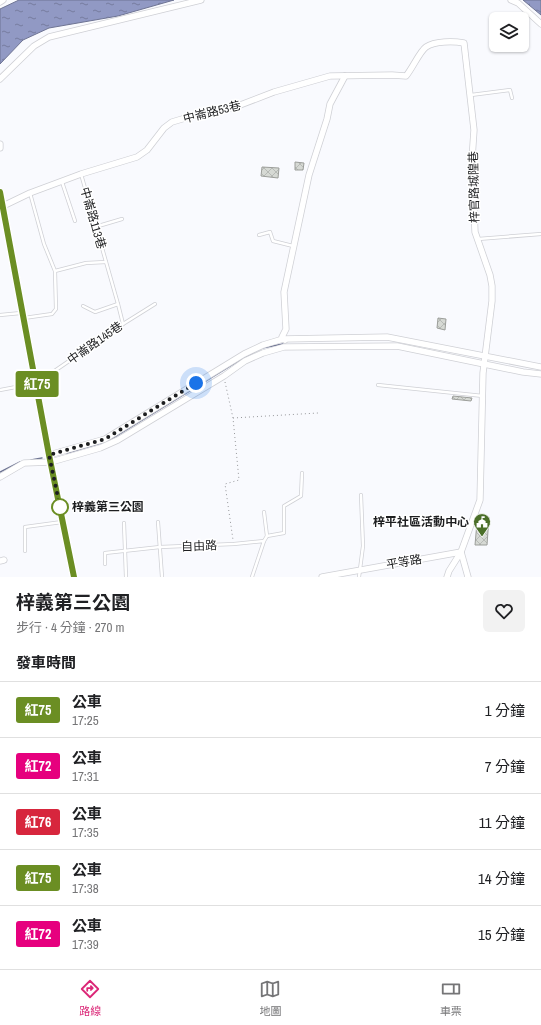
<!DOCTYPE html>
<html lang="zh-TW">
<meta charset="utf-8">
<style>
body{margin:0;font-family:"Archivo Narrow","Noto Sans TC",sans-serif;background:#f2f2f2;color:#202124;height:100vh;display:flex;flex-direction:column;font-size:15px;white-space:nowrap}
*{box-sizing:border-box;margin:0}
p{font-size:13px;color:#757577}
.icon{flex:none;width:22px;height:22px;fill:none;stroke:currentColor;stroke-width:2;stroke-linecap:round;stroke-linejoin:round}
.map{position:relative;height:577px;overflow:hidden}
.panel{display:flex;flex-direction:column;background:#fff;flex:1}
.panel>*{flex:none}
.badge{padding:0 8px;border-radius:3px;font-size:14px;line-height:26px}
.tools{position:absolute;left:489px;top:12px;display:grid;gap:8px}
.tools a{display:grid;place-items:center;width:40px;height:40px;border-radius:6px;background:#fff;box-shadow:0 1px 3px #0004;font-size:20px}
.you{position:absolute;width:20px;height:20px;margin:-10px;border:3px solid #fff;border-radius:50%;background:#1a73e8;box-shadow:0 0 0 6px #1a73e833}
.map>.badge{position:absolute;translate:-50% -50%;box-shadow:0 0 0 2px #fff}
h2{padding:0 16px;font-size:15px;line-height:36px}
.round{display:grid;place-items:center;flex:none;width:42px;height:42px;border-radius:6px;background:#f2f2f2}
.headline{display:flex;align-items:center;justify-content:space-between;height:68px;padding:0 16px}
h1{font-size:19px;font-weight:700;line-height:30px}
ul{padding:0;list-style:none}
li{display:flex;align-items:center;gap:12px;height:56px;padding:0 16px;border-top:1px solid #e0e0e0}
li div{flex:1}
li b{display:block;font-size:15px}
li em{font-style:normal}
li .badge{min-width:44px;font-weight:700;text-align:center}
.tab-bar{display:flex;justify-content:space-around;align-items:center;height:56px;border-top:1px solid #e0e0e0;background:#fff;font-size:11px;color:#757577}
.tab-bar a{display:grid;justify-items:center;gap:2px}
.tab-bar .selected{color:#db2777}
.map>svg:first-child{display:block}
.water{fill:url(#water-ripples);stroke:#6e7493}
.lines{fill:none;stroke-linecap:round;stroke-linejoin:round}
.stream{stroke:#6e7493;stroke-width:1.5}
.building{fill:url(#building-cross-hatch);stroke:#9c9e9a}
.service-casing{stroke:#cfd0d5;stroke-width:4}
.minor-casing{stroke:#cfd0d5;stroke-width:7}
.tertiary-casing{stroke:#cfd0d5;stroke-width:8}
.path{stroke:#97989b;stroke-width:1;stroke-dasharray:1 3;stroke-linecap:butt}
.service{stroke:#fff;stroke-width:2.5}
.minor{stroke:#fff;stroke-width:5.5}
.tertiary{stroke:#fff;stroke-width:7}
.line-casing{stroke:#fff;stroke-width:9}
.line{stroke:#6b8e23;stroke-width:6}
.walk{stroke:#1d1e20;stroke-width:4;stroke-dasharray:0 7.2}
.stop-dot{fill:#fff;stroke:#6b8e23;stroke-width:2}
.labels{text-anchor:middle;stroke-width:3;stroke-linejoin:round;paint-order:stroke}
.street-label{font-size:12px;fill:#1d1e20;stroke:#fff}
.stop-label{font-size:12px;font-weight:bold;fill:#1d1e20;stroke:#fff;text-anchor:start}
.poi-label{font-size:12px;font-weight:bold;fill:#1d1e20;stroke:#fff;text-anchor:end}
</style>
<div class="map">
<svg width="541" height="577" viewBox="0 0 541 577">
<defs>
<pattern id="water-ripples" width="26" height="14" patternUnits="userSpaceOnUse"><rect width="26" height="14" fill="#9199c4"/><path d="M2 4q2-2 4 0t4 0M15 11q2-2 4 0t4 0" fill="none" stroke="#767c9f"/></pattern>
<pattern id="building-cross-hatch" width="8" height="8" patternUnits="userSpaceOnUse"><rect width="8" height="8" fill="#d6d9d4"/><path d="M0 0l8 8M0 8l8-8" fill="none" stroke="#b7bab6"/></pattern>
</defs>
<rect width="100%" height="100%" fill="#f9fafe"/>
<g class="water">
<polygon points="19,0 174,0 118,16 49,28 23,40 0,64 0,9"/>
<polygon points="523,0 541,0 541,15"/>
</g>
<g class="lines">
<g class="stream">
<polyline points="67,453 108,441 243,358 262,348 283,344"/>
<polyline points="31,460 42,458"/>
<polyline points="0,472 20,462"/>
</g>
</g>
<g class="building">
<polygon points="295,162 304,163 303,170 295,170"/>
<polygon points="262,167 279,168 278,178 261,176"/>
<polygon points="438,318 446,319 445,330 437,328"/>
<polygon points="453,396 472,398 471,401 452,399"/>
<polygon points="479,516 489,517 487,545 475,545 477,522"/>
</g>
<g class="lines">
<g class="service-casing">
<g id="service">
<polyline points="471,95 510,90 512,98"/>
<polyline points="81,174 118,304 123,324"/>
<polyline points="62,182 75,221"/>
<polyline points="95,227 122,219"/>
<polyline points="259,235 270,232 273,241 293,246"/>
<polyline points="478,239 541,234"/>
<polyline points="55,271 86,263 106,262"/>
<polyline points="83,306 95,312 118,304"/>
<polyline points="0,315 21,313"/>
<polyline points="24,318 52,314 56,309 55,271 44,244 30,193"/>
<polyline points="378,385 483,396"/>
<polyline points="0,390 37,383 123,324 155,304"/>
<polyline points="264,512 267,536"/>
<polyline points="158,522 162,577"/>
<polyline points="124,523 126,577"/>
<polyline points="264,541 267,536 284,533 284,506 301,496 302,473"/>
<polyline points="25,551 25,527 62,522"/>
<polyline points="105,564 105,553 160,547 234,544 264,541 252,577"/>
<polyline points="359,577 363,546 361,495"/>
</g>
</g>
<g class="minor-casing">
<g id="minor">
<polyline points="511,0 518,3 541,24"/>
<polyline points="0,2 3,0"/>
<polyline points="0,79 34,46 49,37 201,0"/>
<polyline points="0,144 0,148"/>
<path d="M3,206L30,193L81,174L137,157L147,150L164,128L172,122L199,114L235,107L274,92L330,76L392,75L406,76C412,69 420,51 426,47C435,41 453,41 464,43L474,130L472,159L475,232L490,275L492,286V301L483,373L480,500L461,552L449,571L447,577"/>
<polyline points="285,340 282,337 286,329 284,292 309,175 327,119 330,104 345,76"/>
<polyline points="49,455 105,439 244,354 263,345 283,339 387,337 541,367"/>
<polyline points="0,477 24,463 51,462 100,448 118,440 224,376 245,361 263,353 284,347 397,346 523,372 541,374"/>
<polyline points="0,561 4,560"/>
<polyline points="322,577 461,552 468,577"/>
</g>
</g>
<g class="tertiary-casing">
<polyline id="tertiary" points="0,192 49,455 74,577"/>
</g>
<g class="path">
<polyline points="225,382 233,418 239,480 225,484 233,540"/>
<polyline points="233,418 318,413"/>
</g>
<use href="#service" class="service"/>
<use href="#minor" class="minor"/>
<use href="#tertiary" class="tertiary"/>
</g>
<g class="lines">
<g class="line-casing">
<polyline id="line" points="0,192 49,455 74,577"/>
</g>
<use href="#line" class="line"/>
<polyline class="walk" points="60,507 49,455 105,439 196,383"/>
</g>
<defs>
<g id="civic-pin" transform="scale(0.9)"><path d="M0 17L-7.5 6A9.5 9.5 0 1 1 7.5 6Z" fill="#4b6f29" stroke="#fff"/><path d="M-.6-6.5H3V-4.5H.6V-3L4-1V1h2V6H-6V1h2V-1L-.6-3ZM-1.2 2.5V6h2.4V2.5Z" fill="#fff"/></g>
</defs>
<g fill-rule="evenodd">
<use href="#civic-pin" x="482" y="522"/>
</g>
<circle class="stop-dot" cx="60" cy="507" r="8"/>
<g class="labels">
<g class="street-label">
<text transform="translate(212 112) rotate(-14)" y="4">中崙路53巷</text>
<text transform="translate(474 187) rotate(-91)" y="4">梓官路城隍巷</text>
<text transform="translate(93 218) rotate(74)" y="4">中崙路113巷</text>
<text transform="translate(95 343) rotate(-35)" y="4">中崙路145巷</text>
<text transform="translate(199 546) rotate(-2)" y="4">自由路</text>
<text transform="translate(404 562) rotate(-10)" y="4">平等路</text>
</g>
<g class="stop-label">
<text x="72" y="511">梓義第三公園</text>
</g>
<g class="poi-label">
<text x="469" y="526">梓平社區活動中心</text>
</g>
</g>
</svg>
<div class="tools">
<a><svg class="icon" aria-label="layers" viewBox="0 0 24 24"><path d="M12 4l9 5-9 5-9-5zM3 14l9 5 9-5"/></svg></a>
</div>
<div class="you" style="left:196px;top:383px"></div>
<b class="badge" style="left:37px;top:384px;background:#6b8e23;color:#fff">紅75</b>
</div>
<section class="panel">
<div class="headline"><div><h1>梓義第三公園</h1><p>步行 · 4 分鐘 · 270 m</p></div><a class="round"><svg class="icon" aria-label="heart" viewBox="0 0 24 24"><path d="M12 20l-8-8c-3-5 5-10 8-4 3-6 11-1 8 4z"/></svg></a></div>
<h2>發車時間</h2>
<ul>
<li><span class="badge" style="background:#6b8e23;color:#fff">紅75</span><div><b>公車</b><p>17:25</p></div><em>1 分鐘</em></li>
<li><span class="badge" style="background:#e6007e;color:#fff">紅72</span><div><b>公車</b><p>17:31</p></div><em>7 分鐘</em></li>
<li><span class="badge" style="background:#d7263d;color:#fff">紅76</span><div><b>公車</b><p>17:35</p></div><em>11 分鐘</em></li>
<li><span class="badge" style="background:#6b8e23;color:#fff">紅75</span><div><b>公車</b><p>17:38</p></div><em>14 分鐘</em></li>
<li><span class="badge" style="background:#e6007e;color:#fff">紅72</span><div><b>公車</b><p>17:39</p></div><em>15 分鐘</em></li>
</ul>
</section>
<nav class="tab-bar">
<a class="selected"><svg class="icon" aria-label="directions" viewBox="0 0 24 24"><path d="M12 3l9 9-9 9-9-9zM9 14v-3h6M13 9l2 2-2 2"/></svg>路線</a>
<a><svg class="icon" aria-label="map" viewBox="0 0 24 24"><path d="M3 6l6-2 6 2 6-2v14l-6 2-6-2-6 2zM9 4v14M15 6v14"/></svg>地圖</a>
<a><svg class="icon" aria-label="tickets" viewBox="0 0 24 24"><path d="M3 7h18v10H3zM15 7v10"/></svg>車票</a>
</nav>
